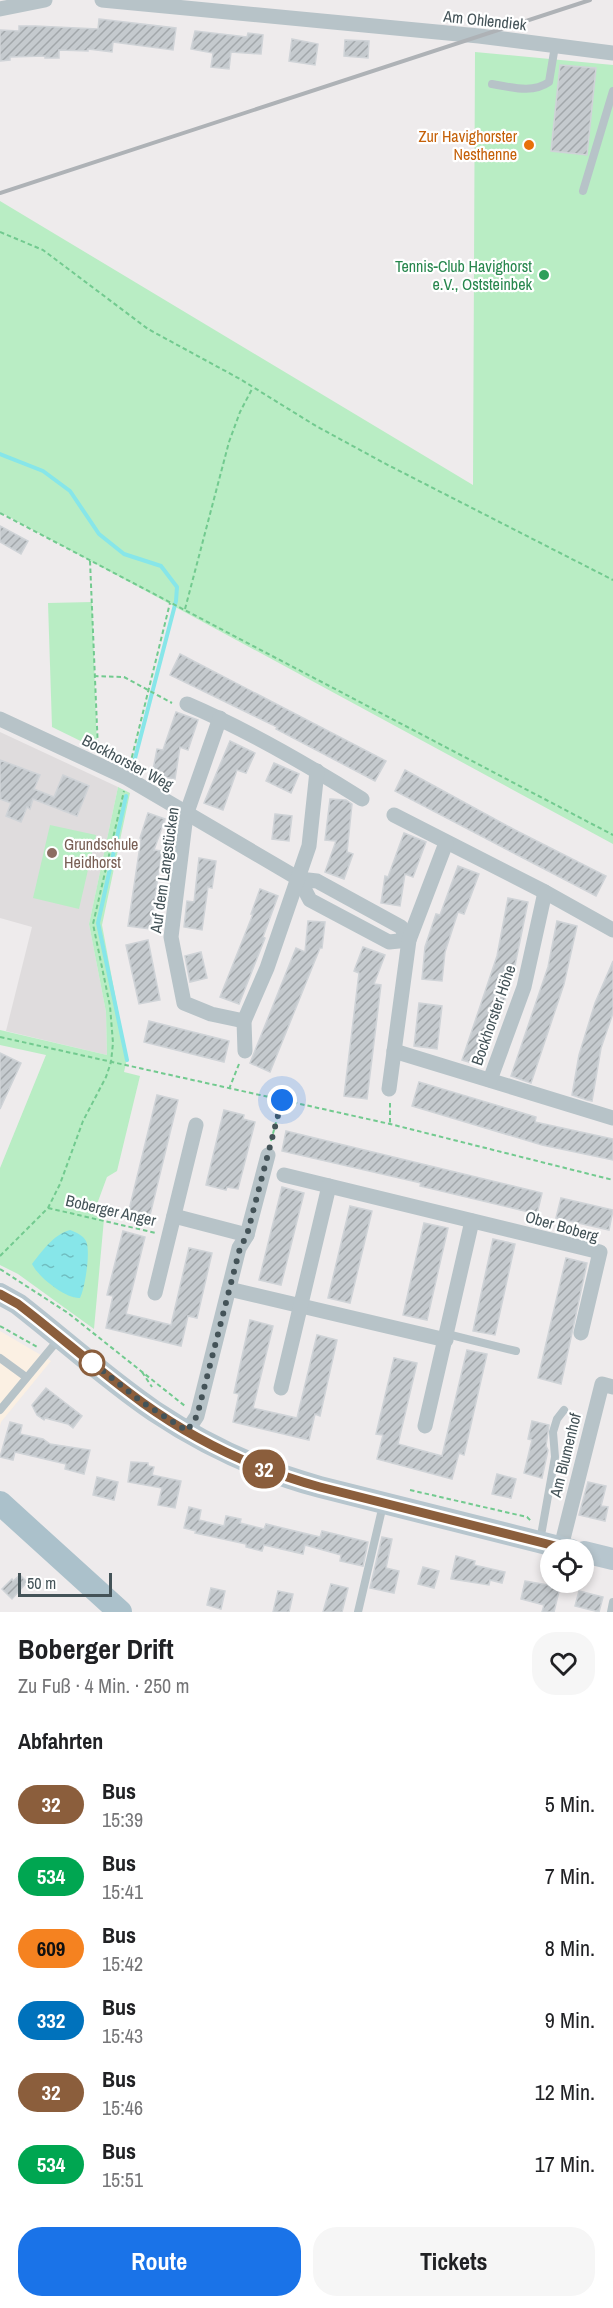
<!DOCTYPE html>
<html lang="de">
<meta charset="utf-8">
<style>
body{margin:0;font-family:"Archivo Narrow",sans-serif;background:#f6f6f6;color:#202124;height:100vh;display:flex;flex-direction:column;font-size:22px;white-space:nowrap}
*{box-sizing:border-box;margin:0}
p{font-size:20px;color:#757577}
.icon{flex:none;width:33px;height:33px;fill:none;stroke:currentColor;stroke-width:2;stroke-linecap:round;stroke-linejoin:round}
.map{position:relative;height:1612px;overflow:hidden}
.panel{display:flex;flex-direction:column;background:#fff;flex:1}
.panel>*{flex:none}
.badge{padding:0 12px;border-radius:20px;font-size:21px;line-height:39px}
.fabs{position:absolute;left:540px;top:1539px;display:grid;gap:12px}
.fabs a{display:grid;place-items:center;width:54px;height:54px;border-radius:50%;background:#fff;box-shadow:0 3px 9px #0003;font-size:30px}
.scale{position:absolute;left:18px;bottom:15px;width:94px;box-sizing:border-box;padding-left:6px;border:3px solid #445358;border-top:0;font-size:16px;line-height:21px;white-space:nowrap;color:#445358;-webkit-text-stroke:4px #fff;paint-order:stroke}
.you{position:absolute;width:30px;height:30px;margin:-15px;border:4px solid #fff;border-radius:50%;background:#1a73e8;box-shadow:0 0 0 9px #1a73e833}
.map>.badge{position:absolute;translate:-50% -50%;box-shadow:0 0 0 3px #fff}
h2{padding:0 18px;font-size:22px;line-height:54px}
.round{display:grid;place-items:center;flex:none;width:63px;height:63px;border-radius:24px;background:#f6f6f6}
.head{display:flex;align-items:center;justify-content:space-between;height:102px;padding:0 18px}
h1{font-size:28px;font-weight:700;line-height:45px}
.button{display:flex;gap:12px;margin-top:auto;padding:12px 18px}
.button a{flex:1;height:69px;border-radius:24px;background:#1a73e8;color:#fff;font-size:24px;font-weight:700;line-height:69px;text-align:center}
.button a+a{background:#f6f6f6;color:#202124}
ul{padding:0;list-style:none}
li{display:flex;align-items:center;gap:18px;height:72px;padding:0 18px}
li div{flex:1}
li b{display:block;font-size:22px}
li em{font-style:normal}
li .badge{min-width:66px;font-weight:700;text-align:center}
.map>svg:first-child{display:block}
.commercial{fill:#fbf0e3}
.education{fill:#dfdcdd}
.green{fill:#b9edc4}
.water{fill:url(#water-ripples)}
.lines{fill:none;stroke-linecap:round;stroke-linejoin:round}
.stream{stroke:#87e6e9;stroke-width:4}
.building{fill:url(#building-hatch);stroke:#cfd3d7;stroke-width:1.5}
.path{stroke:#72ca8f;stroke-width:2;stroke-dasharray:4.5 3;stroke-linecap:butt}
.lane{stroke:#b7c3c8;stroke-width:8}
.street{stroke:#b7c3c8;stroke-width:15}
.secondary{stroke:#b7c6ce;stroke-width:22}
.primary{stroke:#abc1cb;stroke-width:24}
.rail{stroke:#aeb2b6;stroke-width:4}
.line-casing{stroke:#fff;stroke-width:14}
.line{stroke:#8b5e3c;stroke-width:9}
.walk{stroke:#445358;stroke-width:6;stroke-dasharray:0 10.8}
.food-dot{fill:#e8710a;stroke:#fff;stroke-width:2}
.leisure-dot{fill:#2e9e5b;stroke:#fff;stroke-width:2}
.education-dot{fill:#8d6e63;stroke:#fff;stroke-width:2}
.stop-dot{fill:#fff;stroke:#8b5e3c;stroke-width:3}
.labels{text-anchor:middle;stroke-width:4.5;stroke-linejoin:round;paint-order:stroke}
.street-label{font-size:16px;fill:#445358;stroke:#fff}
.food-label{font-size:16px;fill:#c56008;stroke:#fff;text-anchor:end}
.leisure-label{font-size:16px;fill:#27864d;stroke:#fff;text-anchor:end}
.education-label{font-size:16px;fill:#785e54;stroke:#fff;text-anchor:start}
</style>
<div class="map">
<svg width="613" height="1612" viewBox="0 0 613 1612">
<defs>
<pattern id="water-ripples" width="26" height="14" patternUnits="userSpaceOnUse" patternTransform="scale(1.5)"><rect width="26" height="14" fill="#87e6e9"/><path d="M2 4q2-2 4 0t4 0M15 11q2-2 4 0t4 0" fill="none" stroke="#70bdc0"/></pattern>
<pattern id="building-hatch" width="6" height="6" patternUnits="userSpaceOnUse" patternTransform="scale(1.5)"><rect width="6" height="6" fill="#c5cace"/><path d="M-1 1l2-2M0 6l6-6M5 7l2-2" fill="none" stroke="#a2a7aa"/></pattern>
</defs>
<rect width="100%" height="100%" fill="#eeebec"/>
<polygon class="commercial" points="0,1331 51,1361 1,1422 0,1426"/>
<polygon class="education" points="0,732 118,787 89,924 106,1012 107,1055 6,1031 32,927 0,918"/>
<g class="green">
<polygon points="475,52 613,65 613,844 0,512 0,201 473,485"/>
<polygon points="92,602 97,749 52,727 48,603"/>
<polygon points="118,787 130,793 102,925 127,1059 124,1072 140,1076 117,1171 107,1177 93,1215 104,1219 94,1329 18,1274 0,1265 0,1168 46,1055 0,1045 0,1030 107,1055 106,1012 89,924"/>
<polygon points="50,825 96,835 79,909 33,898"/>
</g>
<path class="water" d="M70,1230C75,1232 83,1235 86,1241C91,1251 85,1288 80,1298C66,1299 38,1277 32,1264C43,1250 53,1235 70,1230Z"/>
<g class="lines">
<g class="stream">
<polyline points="0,454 43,471 70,491 99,534 124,554 161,566 177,587 176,601 133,766"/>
<polyline points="126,796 98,923 127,1060"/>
</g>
</g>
<g class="building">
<polygon points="99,19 176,28 173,50 113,42 112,52 88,49 88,51 59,50 59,58 45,58 45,56 10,57 10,60 0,61 0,30 19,31 19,26 35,26 98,29"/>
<polygon points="195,31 247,37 248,33 263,35 261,54 231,52 229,69 211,67 213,53 191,49"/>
<polygon points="292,39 318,44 315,65 289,61"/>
<polygon points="345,40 369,41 368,58 344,56"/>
<polygon points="560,65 596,68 587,155 551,151"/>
<polygon points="0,526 28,541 21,554 0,542"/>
<polygon points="180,654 386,761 375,781 276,729 277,727 170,675"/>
<polygon points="176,712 198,720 188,750 180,747 175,779 152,775 157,749 163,750"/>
<polygon points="230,741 255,753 246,773 237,770 223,810 204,803"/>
<polygon points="0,760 40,775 34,789 54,797 63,775 89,786 77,816 33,799 30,809 27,807 21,822 6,816 11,803 0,799"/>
<polygon points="274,763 299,774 291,793 266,781"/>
<polygon points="405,770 515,830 606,876 596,896 395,791"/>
<polygon points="330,799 346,800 352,804 347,852 353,854 344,879 325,872 336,841 325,840"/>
<polygon points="148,813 165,819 154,850 162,851 150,929 128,926 141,839 140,838"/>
<polygon points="275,814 292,816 289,841 272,839"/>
<polygon points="404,833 426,842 413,877 405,874 400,906 381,903 385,876 388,877"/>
<polygon points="199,858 216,861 212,888 208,887 202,930 184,927 187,901 194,902"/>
<polygon points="458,866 479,874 464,914 458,912 445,952 442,981 422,979 425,947 436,914 440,915"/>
<polygon points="260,889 278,896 263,937 265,938 239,1004 220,997 253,914 251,914"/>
<polygon points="508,898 528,902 513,975 482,1066 462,1060 497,956"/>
<polygon points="308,921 325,922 322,948 320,948 270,1072 250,1063 296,948 305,952"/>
<polygon points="557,921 577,926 564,984 531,1083 511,1076 548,967"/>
<polygon points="148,940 160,1000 139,1004 126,945"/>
<polygon points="363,947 385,955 374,984 381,985 367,1099 344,1096 359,973 354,971"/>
<polygon points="201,952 207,978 190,982 185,956"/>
<polygon points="613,961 613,1013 601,1048 592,1101 587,1100 572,1095 579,1055 595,1003"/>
<polygon points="419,1003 442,1006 437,1049 414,1046"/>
<polygon points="149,1021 229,1041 224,1062 144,1042"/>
<polygon points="0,1053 21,1063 0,1109"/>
<polygon points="419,1082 536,1117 535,1122 613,1139 613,1160 542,1145 412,1106"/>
<polygon points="157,1095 178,1100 150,1215 129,1210"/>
<polygon points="224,1110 244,1115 243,1119 255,1122 238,1189 227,1187 226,1190 206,1185"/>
<polygon points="286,1131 542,1193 537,1214 420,1186 421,1183 282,1151"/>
<polygon points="282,1187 304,1193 281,1285 259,1280"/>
<polygon points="561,1198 613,1210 609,1230 556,1218"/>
<polygon points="350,1206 372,1211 350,1303 328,1298"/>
<polygon points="424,1223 448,1228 427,1320 403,1315"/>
<polygon points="123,1231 145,1237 126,1314 147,1319 171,1325 189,1248 212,1253 197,1318 188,1316 181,1346 106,1328 113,1296 107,1295"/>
<polygon points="493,1239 515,1244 495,1335 473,1331"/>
<polygon points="566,1258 587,1263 561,1384 538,1378"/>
<polygon points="250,1320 273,1326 253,1408 297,1418 317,1335 337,1340 320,1416 315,1414 309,1440 233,1422 239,1394 234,1393"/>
<polygon points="467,1350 487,1354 464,1455 459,1453 452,1479 377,1459 383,1435 376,1434 394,1358 417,1363 398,1444 442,1456"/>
<polygon points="46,1388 82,1416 73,1428 68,1424 45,1418 44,1420 37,1415 32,1405"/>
<polygon points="532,1421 549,1425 546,1446 548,1450 542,1478 524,1473 532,1440 528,1439"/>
<polygon points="10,1422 22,1425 20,1434 43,1439 50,1444 90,1450 84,1474 65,1469 66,1464 15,1452 13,1460 0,1457"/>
<polygon points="131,1462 148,1463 148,1466 154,1467 152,1475 181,1481 175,1508 158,1505 162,1488 128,1482"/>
<polygon points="497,1474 516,1479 511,1498 492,1494"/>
<polygon points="97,1477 118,1482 114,1500 93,1495"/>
<polygon points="588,1482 606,1486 601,1506 608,1507 605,1521 579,1515"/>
<polygon points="189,1507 201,1510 199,1520 224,1526 226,1516 241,1519 240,1523 264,1529 266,1524 320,1537 322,1531 368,1542 363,1566 340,1561 341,1555 305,1545 303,1554 264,1545 262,1551 246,1547 246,1544 195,1533 196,1531 184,1528"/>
<polygon points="382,1537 392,1539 386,1568 399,1571 394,1593 370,1588"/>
<polygon points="456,1556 475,1561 474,1565 505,1572 502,1583 490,1580 489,1585 451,1579"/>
<polygon points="423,1567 439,1571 434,1588 418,1584"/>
<polygon points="20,1575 27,1582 12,1599 2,1589 12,1579 13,1581"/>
<polygon points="525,1581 560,1587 554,1612 542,1612 544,1605 521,1599"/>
<polygon points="331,1584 348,1588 342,1612 323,1612"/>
<polygon points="211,1588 225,1591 221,1609 207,1605"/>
<polygon points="278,1591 293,1594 289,1612 273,1612"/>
<polygon points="579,1591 603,1597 599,1612 575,1606"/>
</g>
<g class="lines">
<g class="path">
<polyline points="0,232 43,250 148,329 240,379 316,426 384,463 613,580"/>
<polyline points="0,513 613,835"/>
<polyline points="90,561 98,750"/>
<polyline points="185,609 229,442 240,412 252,389"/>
<polyline points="94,676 124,677 172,703"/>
<polyline points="130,765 170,603"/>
<polyline points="0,1037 390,1124 613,1180"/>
<polyline points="229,1089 239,1064"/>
<polyline points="390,1103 390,1124"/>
<polyline points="271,1141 282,1100"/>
<polyline points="48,1208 156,1233"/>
<polyline points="0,1256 48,1208 60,1184 83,1121 106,1077 111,1062 113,1043 110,1006 93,924 124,791"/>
<polyline points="0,1269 68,1313 185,1406"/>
<polyline points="0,1326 39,1348"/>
<polyline points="142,1372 152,1387"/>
<polyline points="410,1490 527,1517 531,1521"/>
</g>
<g class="lane">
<path d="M492,84C511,87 532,94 549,82L555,46"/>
<polyline points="583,191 613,91"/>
<polyline points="447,1334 516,1351"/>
<polyline points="0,1358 26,1377"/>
<polyline points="0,1410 58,1340"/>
<polyline points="540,1541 555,1457 553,1432 557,1419 564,1410"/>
<polyline points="358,1612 383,1505"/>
<polyline points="611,1612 613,1602"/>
</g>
<g class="street">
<polyline points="102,0 479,36 613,53"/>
<polyline points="0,9 45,0"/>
<path d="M187,704C248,730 306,764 362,799"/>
<polyline points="220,718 186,815 171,937 184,1003 211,1014 244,1021"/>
<polyline points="0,719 127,778 299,879 317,881 401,927 409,940 389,942 310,900 299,879"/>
<polyline points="394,815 545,892 613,930"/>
<polyline points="245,1051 244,1021 267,968 309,846 317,771"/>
<polyline points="394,1051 613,1118"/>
<polyline points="490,1080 524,987 545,892"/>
<polyline points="389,1089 409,940 446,843"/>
<polyline points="284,1175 600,1252 581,1333"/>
<polyline points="174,1216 247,1235"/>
<polyline points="229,1289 446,1340"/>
<polyline points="155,1293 196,1125"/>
<polyline points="281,1388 329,1186"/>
<polyline points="425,1426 472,1221"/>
<polyline points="187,1431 197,1416 239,1248 247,1235 268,1155"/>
<polyline points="561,1547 602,1384 613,1387"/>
</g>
<g class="secondary">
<path d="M0,1294L18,1304C63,1339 107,1379 154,1411C205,1445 261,1471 320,1487L571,1550"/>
<polyline points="584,1552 613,1559"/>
</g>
<polyline class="primary" points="0,1503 120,1612"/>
<polyline class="rail" points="0,193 590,0"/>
</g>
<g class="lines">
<g class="line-casing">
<path id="line" d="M0,1294L18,1304C60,1336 100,1372 143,1403C196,1441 257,1470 320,1487L571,1550"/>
</g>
<use href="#line" class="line"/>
<polyline class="walk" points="92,1363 85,1357 142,1402 187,1431 197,1416 240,1248 247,1235 282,1100"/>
</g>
<circle class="food-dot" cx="529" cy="145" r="6"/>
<circle class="leisure-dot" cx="544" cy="275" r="6"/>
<circle class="education-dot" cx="52" cy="853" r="6"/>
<circle class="stop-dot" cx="92" cy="1363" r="12"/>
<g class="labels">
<g class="street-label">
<text transform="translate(485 20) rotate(6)" y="6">Am Ohlendiek</text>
<text transform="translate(128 762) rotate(28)" y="6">Bockhorster Weg</text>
<text transform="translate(164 870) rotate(-82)" y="6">Auf dem Langstücken</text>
<text transform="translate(493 1015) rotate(-71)" y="6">Bockhorster Höhe</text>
<text transform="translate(111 1210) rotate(13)" y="6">Boberger Anger</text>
<text transform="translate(562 1226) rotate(16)" y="6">Ober Boberg</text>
<text transform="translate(565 1455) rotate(-76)" y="6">Am Blumenhof</text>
</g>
<g class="food-label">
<text x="517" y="142">Zur Havighorster<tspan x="517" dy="18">Nesthenne</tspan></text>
</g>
<g class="leisure-label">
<text x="532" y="272">Tennis-Club Havighorst<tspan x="532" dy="18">e.V., Oststeinbek</tspan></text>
</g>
<g class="education-label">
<text x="64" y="850">Grundschule<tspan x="64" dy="18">Heidhorst</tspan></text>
</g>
</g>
</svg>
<div class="fabs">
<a><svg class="icon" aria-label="locate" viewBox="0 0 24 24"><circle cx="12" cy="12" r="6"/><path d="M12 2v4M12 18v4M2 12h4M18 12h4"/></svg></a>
</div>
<div class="scale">50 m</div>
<div class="you" style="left:282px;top:1100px"></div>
<b class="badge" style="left:264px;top:1469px;background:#8b5e3c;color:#fff">32</b>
</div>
<section class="panel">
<div class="head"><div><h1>Boberger Drift</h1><p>Zu Fuß · 4 Min. · 250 m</p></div><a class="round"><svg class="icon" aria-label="heart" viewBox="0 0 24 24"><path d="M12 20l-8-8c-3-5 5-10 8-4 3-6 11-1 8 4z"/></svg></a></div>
<h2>Abfahrten</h2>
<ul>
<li><span class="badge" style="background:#8b5e3c;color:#fff">32</span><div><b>Bus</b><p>15:39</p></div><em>5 Min.</em></li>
<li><span class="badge" style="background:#00a651;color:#fff">534</span><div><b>Bus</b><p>15:41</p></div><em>7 Min.</em></li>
<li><span class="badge" style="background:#f58220;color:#111">609</span><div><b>Bus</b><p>15:42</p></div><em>8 Min.</em></li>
<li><span class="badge" style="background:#0072bc;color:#fff">332</span><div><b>Bus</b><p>15:43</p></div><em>9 Min.</em></li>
<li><span class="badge" style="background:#8b5e3c;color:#fff">32</span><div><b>Bus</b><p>15:46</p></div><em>12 Min.</em></li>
<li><span class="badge" style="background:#00a651;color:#fff">534</span><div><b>Bus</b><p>15:51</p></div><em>17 Min.</em></li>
</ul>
<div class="button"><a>Route</a><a>Tickets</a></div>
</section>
